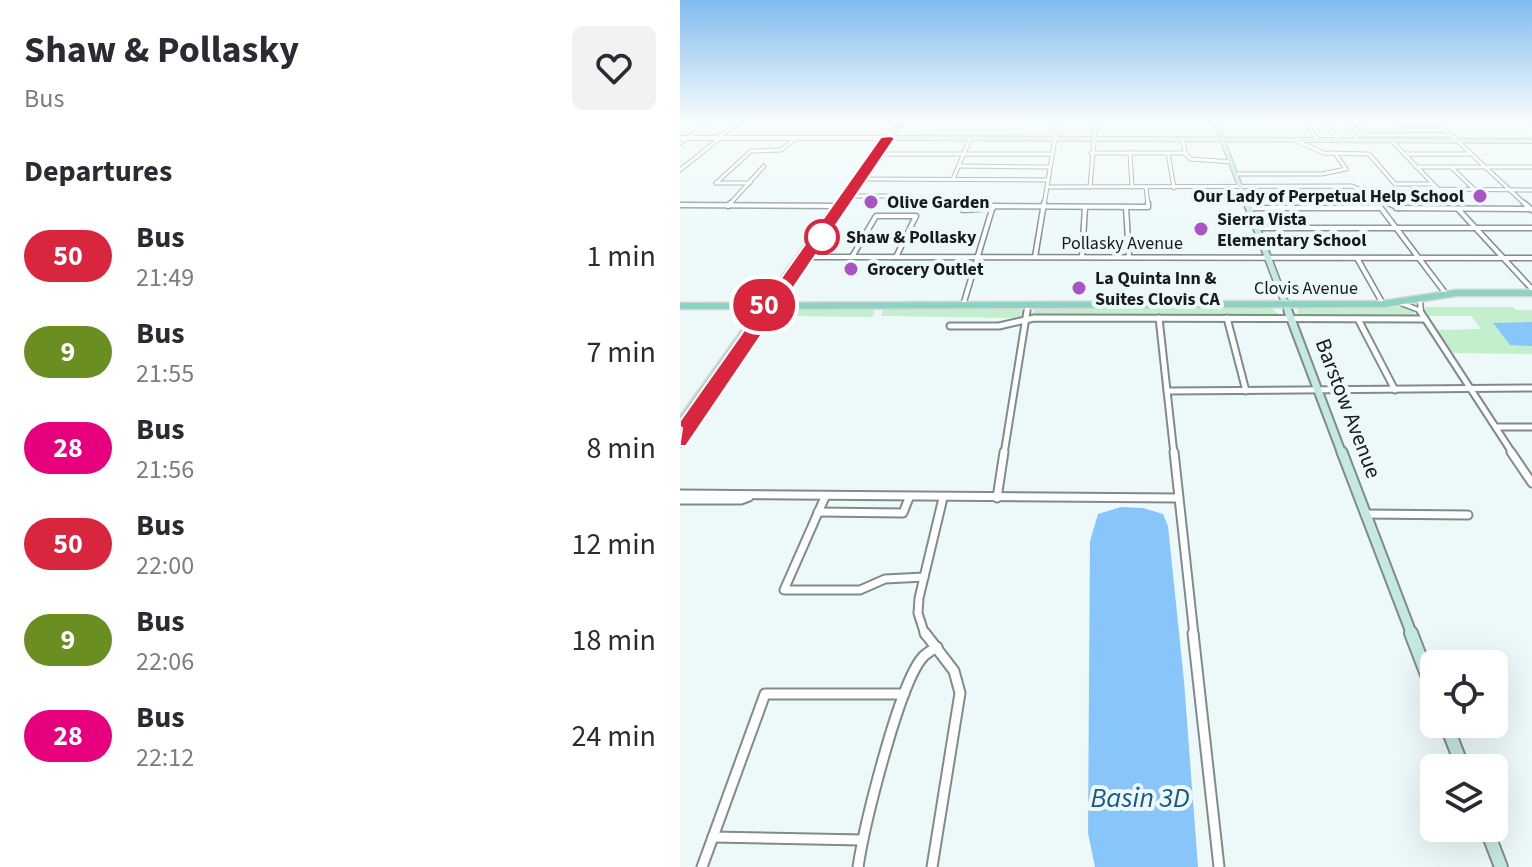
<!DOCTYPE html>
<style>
body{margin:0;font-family:"Source Sans 3",sans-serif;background:#f2f2f3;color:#2b2b33;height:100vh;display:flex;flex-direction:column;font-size:30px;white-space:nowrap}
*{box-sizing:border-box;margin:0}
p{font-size:26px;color:#7c7c81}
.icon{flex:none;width:44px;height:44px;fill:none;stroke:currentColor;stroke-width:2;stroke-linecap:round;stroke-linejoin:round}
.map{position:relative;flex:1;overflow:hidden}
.panel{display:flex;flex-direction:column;background:#fff;width:680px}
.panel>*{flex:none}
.badge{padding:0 16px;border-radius:26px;font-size:28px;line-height:52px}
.controls{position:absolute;left:740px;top:650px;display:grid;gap:16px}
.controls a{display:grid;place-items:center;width:88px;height:88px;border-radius:12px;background:#fff;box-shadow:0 8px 32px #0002;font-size:40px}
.map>.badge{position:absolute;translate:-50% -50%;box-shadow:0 0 0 4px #fff}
h2{padding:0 24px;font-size:30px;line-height:72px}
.round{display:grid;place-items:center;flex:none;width:84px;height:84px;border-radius:12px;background:#f2f2f3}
.head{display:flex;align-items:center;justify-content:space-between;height:136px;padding:0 24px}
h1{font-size:38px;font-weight:700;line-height:60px}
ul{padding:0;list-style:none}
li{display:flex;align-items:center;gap:24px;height:96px;padding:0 24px}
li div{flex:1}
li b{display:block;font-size:30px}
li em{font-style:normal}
li .badge{min-width:88px;font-weight:700;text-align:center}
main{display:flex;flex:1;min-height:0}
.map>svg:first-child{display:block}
.green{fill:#c3efcd}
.water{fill:#88c5fa}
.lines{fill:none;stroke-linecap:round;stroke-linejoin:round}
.minor-far4-casing{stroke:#808b8b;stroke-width:5}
.minor-far3-casing{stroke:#808b8b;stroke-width:7}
.minor-far2-casing{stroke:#808b8b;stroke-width:9}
.minor-far1-casing{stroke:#808b8b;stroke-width:11}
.minor-casing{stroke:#808b8b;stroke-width:13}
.tertiary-casing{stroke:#808b8b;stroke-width:6}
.secondary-far4-casing{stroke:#808b8b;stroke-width:6}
.secondary-far3-casing{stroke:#808b8b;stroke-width:9}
.secondary-far2-casing{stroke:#808b8b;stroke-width:11}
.secondary-far1-casing{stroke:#808b8b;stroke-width:13}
.secondary-casing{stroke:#808b8b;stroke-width:16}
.primary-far2-casing{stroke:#d5d6d6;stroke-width:7}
.primary-far1-casing{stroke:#d5d6d6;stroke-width:9}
.primary-casing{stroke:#d5d6d6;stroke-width:12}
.minor-far4{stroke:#fff;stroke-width:3}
.minor-far3{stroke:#fff;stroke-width:4}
.minor-far2{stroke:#fff;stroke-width:5}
.minor-far1{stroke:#fff;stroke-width:7}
.minor{stroke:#fff;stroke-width:9}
.tertiary{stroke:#fff;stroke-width:4}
.secondary-far4{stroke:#c5e9e1;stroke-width:4}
.secondary-far3{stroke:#c5e9e1;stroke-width:6}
.secondary-far2{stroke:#c5e9e1;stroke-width:7}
.secondary-far1{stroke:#c5e9e1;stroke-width:9}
.secondary{stroke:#c5e9e1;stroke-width:12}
.primary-far2{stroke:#8cd3c4;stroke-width:5}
.primary-far1{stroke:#8cd3c4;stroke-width:6}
.primary{stroke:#8cd3c4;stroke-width:8}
.line{fill:#d7263d;stroke:#fff;stroke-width:2}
.poi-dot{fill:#a754c4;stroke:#edf9f9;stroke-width:3}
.stop-dot{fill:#fff;stroke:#d7263d;stroke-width:4}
.labels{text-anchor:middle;stroke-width:8;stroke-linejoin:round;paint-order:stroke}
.far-poi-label{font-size:18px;font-weight:bold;fill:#171b1b;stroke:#edf9f9;text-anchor:start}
.far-stop-label{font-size:18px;font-weight:bold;fill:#171b1b;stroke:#edf9f9;text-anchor:start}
.far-street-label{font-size:18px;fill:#171b1b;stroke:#edf9f9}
.street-label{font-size:22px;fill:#171b1b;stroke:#edf9f9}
.near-water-label{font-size:28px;font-style:italic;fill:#155889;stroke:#edf9f9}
</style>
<main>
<section class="panel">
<div class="head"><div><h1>Shaw &amp; Pollasky</h1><p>Bus</p></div><a class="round"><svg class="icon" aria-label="heart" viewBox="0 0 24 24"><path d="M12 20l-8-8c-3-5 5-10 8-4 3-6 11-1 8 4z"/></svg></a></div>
<h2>Departures</h2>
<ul>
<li><span class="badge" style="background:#d7263d;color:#fff">50</span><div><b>Bus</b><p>21:49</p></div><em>1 min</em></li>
<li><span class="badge" style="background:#6b8e23;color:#fff">9</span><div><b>Bus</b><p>21:55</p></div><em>7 min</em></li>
<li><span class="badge" style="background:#e6007e;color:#fff">28</span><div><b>Bus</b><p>21:56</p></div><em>8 min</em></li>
<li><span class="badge" style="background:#d7263d;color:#fff">50</span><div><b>Bus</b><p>22:00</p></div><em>12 min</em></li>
<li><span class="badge" style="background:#6b8e23;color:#fff">9</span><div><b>Bus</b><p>22:06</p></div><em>18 min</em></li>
<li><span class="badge" style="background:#e6007e;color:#fff">28</span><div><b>Bus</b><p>22:12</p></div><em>24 min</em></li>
</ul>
</section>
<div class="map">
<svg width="852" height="867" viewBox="0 0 852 867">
<rect width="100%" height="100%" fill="#edf9f9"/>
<g class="green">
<polygon points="725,307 732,308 735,316 621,315 617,313 618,308"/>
<polygon points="744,307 833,307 836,310 852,310 852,354 773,353 757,330 801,329 791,316 749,316"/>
<polygon points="106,308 190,308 195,312 192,317 95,316"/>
<polygon points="210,308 337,308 342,311 340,318 201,316 202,311"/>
<polygon points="360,308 591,308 600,315 352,315 354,310"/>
</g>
<g class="water">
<polygon points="852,322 852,346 830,345 813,323"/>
<polygon points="441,507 463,508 483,514 488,526 504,681 518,867 415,867 408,833 410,541 418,514"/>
</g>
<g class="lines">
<g class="minor-far4-casing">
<g id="minor-far4">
<polyline points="624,120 638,140"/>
<polyline points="643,120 658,140"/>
<polyline points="662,120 678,140"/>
<polyline points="673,120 688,135 772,135"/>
<polyline points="747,120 758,123 846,205"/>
<polyline points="719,124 756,124"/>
<polyline points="724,130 765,130"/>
<polyline points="38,137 63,120"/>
<polyline points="502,139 506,155 511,159 551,162"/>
<polyline points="614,140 644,153 689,154 715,184 752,184"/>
<polyline points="711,140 758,189 852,190"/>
<polyline points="0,143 33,120"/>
<polyline points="411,153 506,153"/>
<polyline points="450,153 452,187"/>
<polyline points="488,153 494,188"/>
<polyline points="200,154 372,154"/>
<polyline points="724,154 791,154"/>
<polyline points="279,166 370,167"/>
<polyline points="736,167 852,167"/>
<polyline points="771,167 795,190"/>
<polyline points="0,170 40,138"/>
<polyline points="556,174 642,174 666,169 655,153"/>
<polyline points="182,179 368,180"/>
<polyline points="273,179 290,139"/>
<polyline points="36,183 71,151 101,150 116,138"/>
<polyline points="36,183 70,183"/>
<polyline points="367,187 672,186 712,205"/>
<polyline points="410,187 416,120"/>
<polyline points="466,187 468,205"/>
<polyline points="171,196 225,196"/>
<polyline points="49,205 84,166"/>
<polyline points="364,205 378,120"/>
</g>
</g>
<g class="minor-far3-casing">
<g id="minor-far3">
<polyline points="708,203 719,208"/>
<polyline points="844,203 852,210"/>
<polyline points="0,205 164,206"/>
<polyline points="48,206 51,203"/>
<polyline points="446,207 449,257"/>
<polyline points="568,208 701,208 766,294"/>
<polyline points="716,208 852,209"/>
<polyline points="778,209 852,289"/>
<polyline points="283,210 313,208"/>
<polyline points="576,228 852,228"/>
<polyline points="128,257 852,258"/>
<polyline points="172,257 196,216 236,216 216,257"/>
<polyline points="355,257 364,203"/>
<polyline points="402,257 405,207"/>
<polyline points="677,258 703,304"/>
<polyline points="740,300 741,313"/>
<polyline points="284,302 313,206 468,207 468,203"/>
<polyline points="721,303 739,310"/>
<polyline points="347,313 348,306"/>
</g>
</g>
<g class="minor-far2-casing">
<g id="minor-far2">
<polyline points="740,311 833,454"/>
<polyline points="479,318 494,454"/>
<polyline points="547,318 566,391"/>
<polyline points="678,319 715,390"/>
<polyline points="270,326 319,326 354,318 745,319"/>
<polyline points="487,391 852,388"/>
<polyline points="816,427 852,427"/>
<polyline points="324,454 347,311"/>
</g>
</g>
<g class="minor-far1-casing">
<g id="minor-far1">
<polyline points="494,452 514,635"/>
<polyline points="831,452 852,483"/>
<polyline points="0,494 498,498"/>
<polyline points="145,497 104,590 180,590 205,579 244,577"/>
<polyline points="317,498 324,452"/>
<polyline points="0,500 61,500 69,497"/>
<polyline points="138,512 223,513 229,498"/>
<polyline points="685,514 788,515"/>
<polyline points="245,635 238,613 239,598 263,498"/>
</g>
</g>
<g class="minor-casing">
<g id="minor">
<polyline points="245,633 274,671 280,693 252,867"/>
<polyline points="513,633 539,867"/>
<polyline points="182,840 33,837 85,694 224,694"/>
<polyline points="22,867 33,837"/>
<path d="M178,867C184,827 218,687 242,658C245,654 252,650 257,647"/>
</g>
</g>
<g class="tertiary-casing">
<polyline id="tertiary" points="0,138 211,138"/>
</g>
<g class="secondary-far4-casing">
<g id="secondary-far4">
<polyline points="535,120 567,205"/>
<polyline points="211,138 852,141"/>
</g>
</g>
<g class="secondary-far3-casing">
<polyline id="secondary-far3" points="567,203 609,313"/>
</g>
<g class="secondary-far2-casing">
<polyline id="secondary-far2" points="608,311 662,454"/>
</g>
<g class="secondary-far1-casing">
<polyline id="secondary-far1" points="662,452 732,635"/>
</g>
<g class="secondary-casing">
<g id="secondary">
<polyline points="731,633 754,693"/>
<polyline points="766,724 783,768"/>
<polyline points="806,828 821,867"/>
</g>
</g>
<g class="primary-far2-casing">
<g id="primary-far2">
<polyline points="847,120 852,123"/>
<polyline points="164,205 223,120"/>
</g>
</g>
<g class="primary-far1-casing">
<g id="primary-far1">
<polyline points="0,306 703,304 776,293 852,293"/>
<polyline points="79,313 154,209"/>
<polyline points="89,313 166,203"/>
</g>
</g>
<g class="primary-casing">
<g id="primary">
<polyline points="0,424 81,311"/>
<polyline points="0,442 90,311"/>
</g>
</g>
<use href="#minor-far4" class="minor-far4"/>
<use href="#minor-far3" class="minor-far3"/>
<use href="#minor-far2" class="minor-far2"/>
<use href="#minor-far1" class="minor-far1"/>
<use href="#minor" class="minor"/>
<use href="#tertiary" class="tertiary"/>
<use href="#secondary-far4" class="secondary-far4"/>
<use href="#secondary-far3" class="secondary-far3"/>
<use href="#secondary-far2" class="secondary-far2"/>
<use href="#secondary-far1" class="secondary-far1"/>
<use href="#secondary" class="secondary"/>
<use href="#primary-far2" class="primary-far2"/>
<use href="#primary-far1" class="primary-far1"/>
<use href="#primary" class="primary"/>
</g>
<linearGradient id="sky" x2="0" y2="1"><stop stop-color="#81bbef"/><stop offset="0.5" stop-color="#f7fcfc"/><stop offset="1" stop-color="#f7fcfc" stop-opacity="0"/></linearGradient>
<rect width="852" height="241" fill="url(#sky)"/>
<polygon class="line" points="211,136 215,138 6,446 0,446 0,442 2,428 0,427 0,421 201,137"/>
<g class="poi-dot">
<circle cx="800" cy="196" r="8"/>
<circle cx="191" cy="202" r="8"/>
<circle cx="521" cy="229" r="8"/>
<circle cx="171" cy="269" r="8"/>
<circle cx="399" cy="288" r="8"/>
</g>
<circle class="stop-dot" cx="142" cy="237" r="16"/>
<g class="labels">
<g class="far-poi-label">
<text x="784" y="202" text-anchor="end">Our Lady of Perpetual Help School</text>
<text x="207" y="208">Olive Garden</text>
<text x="537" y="225">Sierra Vista<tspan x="537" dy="21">Elementary School</tspan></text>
<text x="187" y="275">Grocery Outlet</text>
<text x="415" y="284">La Quinta Inn &amp;<tspan x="415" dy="21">Suites Clovis CA</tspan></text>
</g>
<g class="far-stop-label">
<text x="166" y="243">Shaw &amp; Pollasky</text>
</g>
<g class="far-street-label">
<text x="442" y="249">Pollasky Avenue</text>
<text x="626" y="294">Clovis Avenue</text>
</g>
<g class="street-label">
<text transform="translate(669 408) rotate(69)" y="8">Barstow Avenue</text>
</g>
<g class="near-water-label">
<text x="460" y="807">Basin 3D</text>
</g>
</g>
</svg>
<div class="controls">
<a><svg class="icon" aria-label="locate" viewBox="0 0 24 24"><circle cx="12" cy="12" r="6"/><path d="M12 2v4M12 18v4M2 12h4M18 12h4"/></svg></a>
<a><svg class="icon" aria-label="layers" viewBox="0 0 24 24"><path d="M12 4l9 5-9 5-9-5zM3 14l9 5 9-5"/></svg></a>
</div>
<b class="badge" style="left:84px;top:305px;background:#d7263d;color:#fff">50</b>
</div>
</main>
